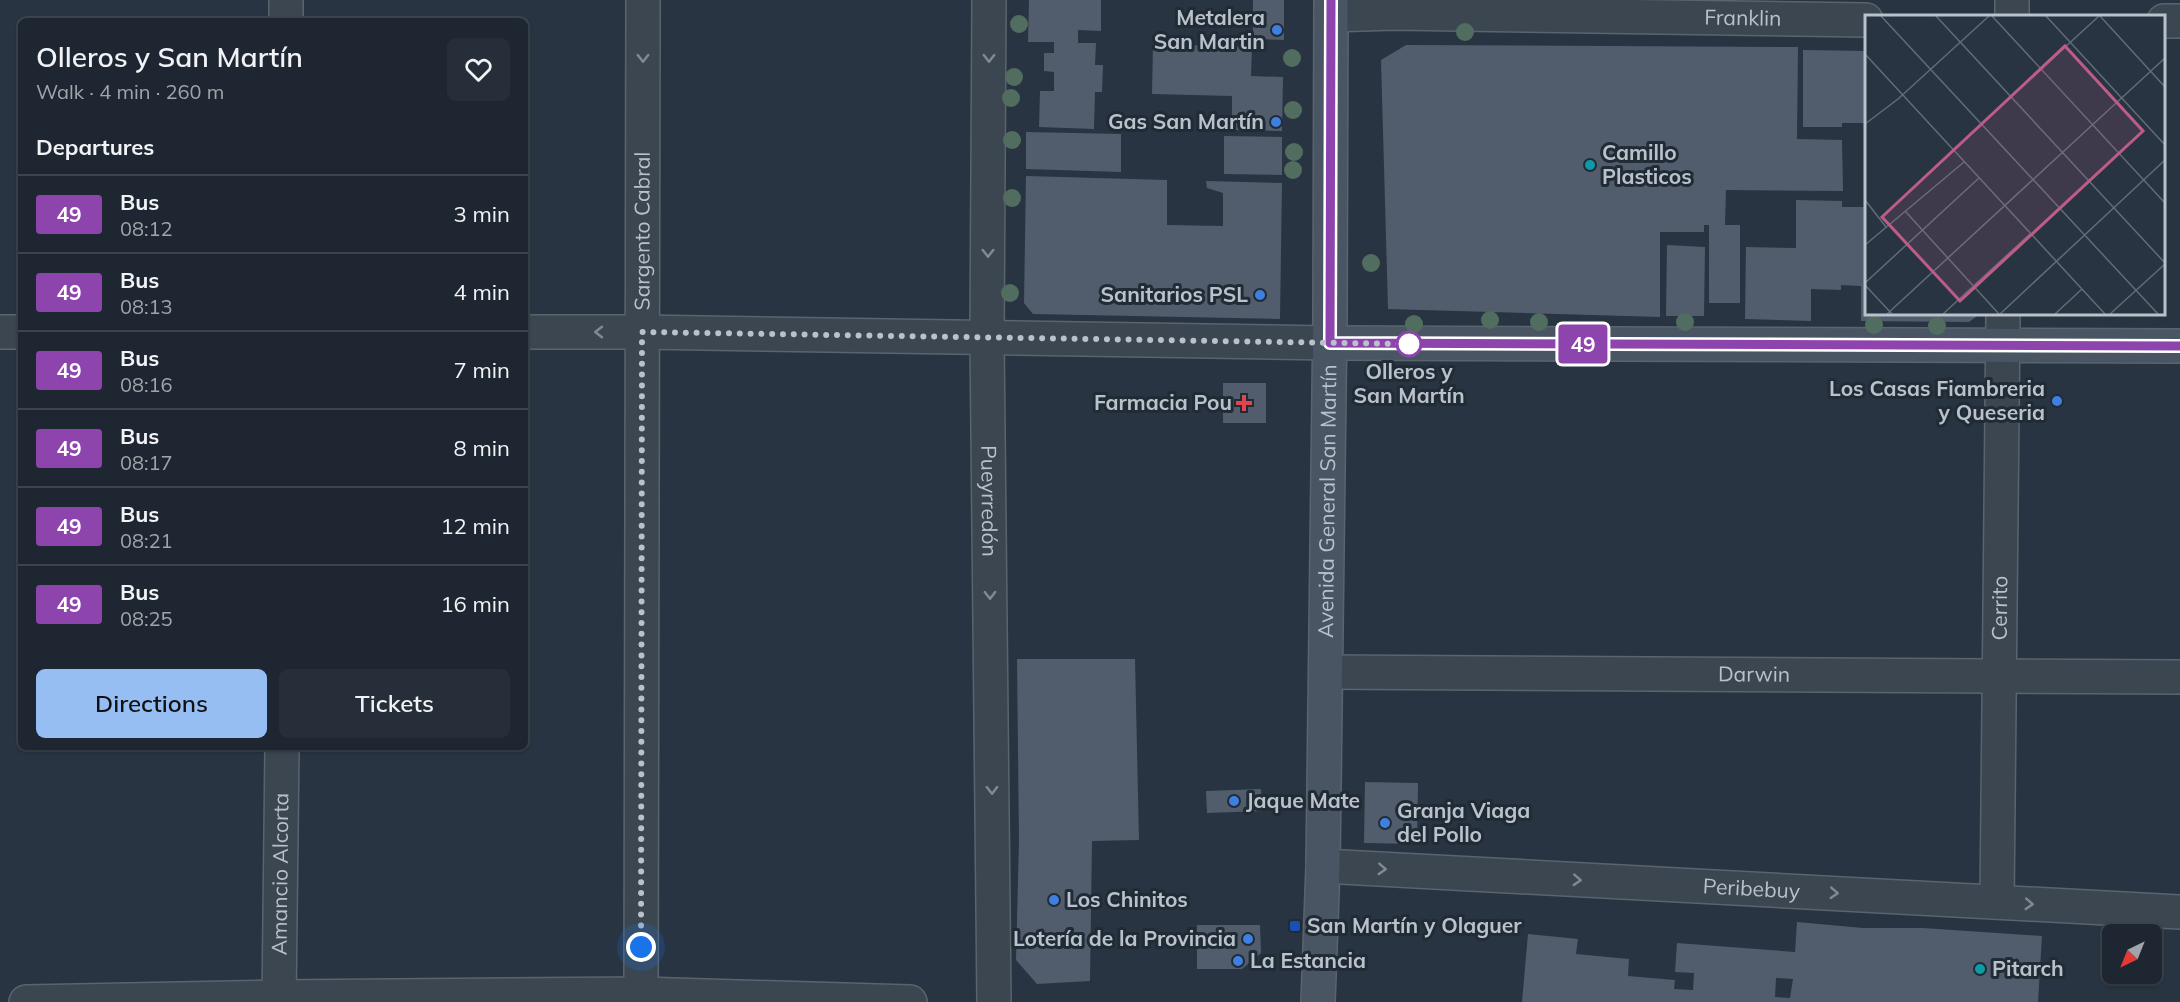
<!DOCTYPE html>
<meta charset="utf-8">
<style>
body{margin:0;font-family:Mulish,sans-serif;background:#262f39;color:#f1f3f6;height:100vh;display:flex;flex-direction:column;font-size:22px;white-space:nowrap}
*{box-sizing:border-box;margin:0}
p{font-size:20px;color:#a1a5ab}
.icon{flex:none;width:33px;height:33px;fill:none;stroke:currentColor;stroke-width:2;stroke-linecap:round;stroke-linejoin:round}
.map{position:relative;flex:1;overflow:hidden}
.drawer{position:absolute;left:18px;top:18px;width:510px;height:732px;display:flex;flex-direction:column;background:#1e2731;border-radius:9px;box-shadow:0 2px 4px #0004,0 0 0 2px #3c444d}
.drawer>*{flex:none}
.badge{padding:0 12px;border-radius:4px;font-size:21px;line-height:39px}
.needle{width:39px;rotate:223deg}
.controls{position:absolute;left:2102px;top:924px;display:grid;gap:12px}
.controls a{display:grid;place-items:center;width:60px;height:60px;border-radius:9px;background:#1e2731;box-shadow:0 2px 4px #0004,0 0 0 2px #3c444d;font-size:30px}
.you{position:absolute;width:30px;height:30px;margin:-15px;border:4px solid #fff;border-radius:50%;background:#1a73e8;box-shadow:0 0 0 9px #1a73e833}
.map>.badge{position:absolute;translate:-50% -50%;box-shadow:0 0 0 3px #fff}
h2{padding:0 18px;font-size:22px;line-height:54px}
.round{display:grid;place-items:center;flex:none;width:63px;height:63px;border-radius:9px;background:#262f39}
.overview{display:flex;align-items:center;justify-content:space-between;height:102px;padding:0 18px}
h1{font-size:28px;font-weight:600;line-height:45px}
.button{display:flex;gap:12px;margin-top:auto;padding:12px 18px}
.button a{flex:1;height:69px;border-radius:9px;background:#96bef3;color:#111;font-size:24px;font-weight:600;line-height:69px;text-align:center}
.button a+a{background:#262f39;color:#f1f3f6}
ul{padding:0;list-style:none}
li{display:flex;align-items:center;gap:18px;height:78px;padding:0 18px;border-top:2px solid #3c444d}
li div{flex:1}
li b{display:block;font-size:22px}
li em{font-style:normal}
li .badge{min-width:66px;font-weight:700;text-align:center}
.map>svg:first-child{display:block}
.building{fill:#515d6c;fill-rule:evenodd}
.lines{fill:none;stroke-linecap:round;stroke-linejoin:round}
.street-casing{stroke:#5a646e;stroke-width:36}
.secondary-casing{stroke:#5a646e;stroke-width:36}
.street{stroke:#3c4651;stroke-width:33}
.secondary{stroke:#4a5564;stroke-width:33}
.tree{fill:#516d60}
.oneway{stroke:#818a94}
.line-casing{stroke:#fff;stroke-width:14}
.line{stroke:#8e44ad;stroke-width:9}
.walk{stroke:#b9c1cb;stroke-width:6;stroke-dasharray:0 10.8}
.shop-dot{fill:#3f7fe0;stroke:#212b36;stroke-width:2}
.culture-dot{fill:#0f9aa8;stroke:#212b36;stroke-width:2}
.stop-dot{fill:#fff;stroke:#8e44ad;stroke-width:3}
.health-dot{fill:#e0444e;stroke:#212b36;stroke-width:2}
.transit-dot{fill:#1a4fb4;stroke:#212b36;stroke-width:2}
.labels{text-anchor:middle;stroke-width:6;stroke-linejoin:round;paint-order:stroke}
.poi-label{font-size:21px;font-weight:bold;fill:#b9c1cb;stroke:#212b36;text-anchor:start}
.street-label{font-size:21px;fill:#b9c1cb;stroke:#212b36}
.stop-label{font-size:21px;font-weight:bold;fill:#b9c1cb;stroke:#212b36}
.inset-road{fill:none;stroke:#626c78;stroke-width:1.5}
.view{fill:#be5c88;fill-opacity:0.15;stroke:#be5c88;stroke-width:3}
.inset-edge{fill:none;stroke:#b9c1cb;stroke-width:3}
</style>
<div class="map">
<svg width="2180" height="1002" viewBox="0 0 2180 1002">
<rect width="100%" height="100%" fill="#283441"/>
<g class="building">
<polygon points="1029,0 1101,0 1101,31 1078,30 1078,43 1096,43 1095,65 1103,65 1102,92 1095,92 1094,129 1039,127 1040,91 1054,91 1054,72 1044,71 1044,53 1054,53 1054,42 1028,42"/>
<polygon points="1253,0 1284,0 1284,40 1253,39"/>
<polygon points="1153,44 1252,47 1251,76 1283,77 1282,131 1232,130 1232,96 1152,94"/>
<polygon points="1406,45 1798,47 1797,139 1842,140 1843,191 1726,190 1725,225 1740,225 1740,303 1709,303 1709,225 1704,225 1704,232 1660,232 1660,317 1388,309 1381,60"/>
<polygon points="1803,50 1866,51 1866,123 1842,123 1842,127 1803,127"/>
<polygon points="1026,132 1121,134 1121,172 1026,169"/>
<polygon points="1224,136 1282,137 1282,175 1224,174"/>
<polygon points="1026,176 1167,180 1167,225 1223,226 1223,193 1207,188 1206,181 1282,183 1280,319 1033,314 1024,303"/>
<polygon points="1796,200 1842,201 1842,207 1866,207 1866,314 1980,314 1969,322 1861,321 1861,286 1841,285 1841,290 1811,289 1811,321 1745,319 1746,247 1796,248"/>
<polygon points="1667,245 1705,247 1704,316 1666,316"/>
<rect x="1223" y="383" width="43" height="40"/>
<polygon points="1017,659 1135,659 1139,840 1092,841 1090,981 1037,984 1016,960 1019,841"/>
<polygon points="1365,782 1418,783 1417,844 1364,843"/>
<polygon points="1261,789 1262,811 1207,813 1206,791"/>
<path d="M1797,922L1863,928H1923L2042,936L2038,1002H1522L1528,934L1578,939L1576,954L1629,959L1628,976L1675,980L1674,989L1693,990L1694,973L1675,972L1677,943L1795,952ZM1776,978L1793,979L1790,998L1775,997Z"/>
<polygon points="1197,925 1260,925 1261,953 1242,969 1197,969"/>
</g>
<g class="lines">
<g class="street-casing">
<g id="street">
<path id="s1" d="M989,0L987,338L994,1002"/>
<polyline points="2012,0 2012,16"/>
<path id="s2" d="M1331,15L1394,13L1866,20"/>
<polyline points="286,21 286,0"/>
<polyline points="2164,21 2180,21"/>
<polyline points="0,332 21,332"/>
<polyline points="525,332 642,332 1330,343"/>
<path id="s3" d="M1326,672L2180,677"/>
<path id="s4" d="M1323,866L2180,912"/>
<path id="s5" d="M1997,902L2003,314"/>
<polyline points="26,1002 279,997 641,994 910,1002"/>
<path id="s6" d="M279,1002L282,747"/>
<path id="s7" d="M641,1002L643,0"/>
</g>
</g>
<g class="secondary-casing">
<g id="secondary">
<polyline points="1330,343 2180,346"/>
<path id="s8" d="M1318,1002L1323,866L1330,314L1331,0"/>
</g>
</g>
<use href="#street" class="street"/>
<use href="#secondary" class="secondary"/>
</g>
<g class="tree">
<circle cx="1019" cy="24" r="9"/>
<circle cx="1465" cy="32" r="9"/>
<circle cx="1292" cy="58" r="9"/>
<circle cx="1014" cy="77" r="9"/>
<circle cx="1011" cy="98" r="9"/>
<circle cx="1293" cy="110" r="9"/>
<circle cx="1012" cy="140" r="9"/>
<circle cx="1294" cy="152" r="9"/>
<circle cx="1293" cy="170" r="9"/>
<circle cx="1012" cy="198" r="9"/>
<circle cx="1371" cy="263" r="9"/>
<circle cx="1010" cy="293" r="9"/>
<circle cx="1490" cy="320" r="9"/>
<circle cx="1539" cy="322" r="9"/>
<circle cx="1685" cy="322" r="9"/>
<circle cx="1414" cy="324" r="9"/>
<circle cx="1874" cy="325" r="9"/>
<circle cx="1937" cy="326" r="9"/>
</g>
<defs><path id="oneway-chevron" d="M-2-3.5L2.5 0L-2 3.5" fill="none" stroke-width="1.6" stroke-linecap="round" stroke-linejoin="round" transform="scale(1.5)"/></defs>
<g class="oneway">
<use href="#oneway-chevron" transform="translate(643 58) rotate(90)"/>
<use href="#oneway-chevron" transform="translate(989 58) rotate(90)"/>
<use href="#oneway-chevron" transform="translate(988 253) rotate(90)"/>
<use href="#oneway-chevron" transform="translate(599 332) rotate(180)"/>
<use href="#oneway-chevron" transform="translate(990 595) rotate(89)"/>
<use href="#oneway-chevron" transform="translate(992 790) rotate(89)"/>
<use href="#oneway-chevron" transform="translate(1382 869) rotate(3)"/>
<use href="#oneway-chevron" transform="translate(1577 880) rotate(3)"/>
<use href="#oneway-chevron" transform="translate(1834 893) rotate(3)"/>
<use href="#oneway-chevron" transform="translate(2029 904) rotate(3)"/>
</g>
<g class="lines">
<g class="line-casing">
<polyline id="line" points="1331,0 1330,343 2180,346"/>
</g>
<use href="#line" class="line"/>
<polyline class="walk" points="641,947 642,332 1409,344"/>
</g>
<g class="shop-dot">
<circle cx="1277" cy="30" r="6"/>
<circle cx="1276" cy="122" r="6"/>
<circle cx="1260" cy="295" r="6"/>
<circle cx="2057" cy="401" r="6"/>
<circle cx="1234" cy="801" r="6"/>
<circle cx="1385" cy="823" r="6"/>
<circle cx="1054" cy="900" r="6"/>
<circle cx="1248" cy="939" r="6"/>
<circle cx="1238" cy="961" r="6"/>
</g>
<g class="culture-dot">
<circle cx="1590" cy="165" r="6"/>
<circle cx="1980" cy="969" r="6"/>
</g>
<circle class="stop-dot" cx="1409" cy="344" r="12"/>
<path class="health-dot" d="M1241 394h6v6h6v6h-6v6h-6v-6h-6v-6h6z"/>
<rect class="transit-dot" x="1289" y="920" width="12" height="12" rx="3"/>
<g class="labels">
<g class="poi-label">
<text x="1265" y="25" text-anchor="end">Metalera<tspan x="1265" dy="24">San Martin</tspan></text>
<text x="1264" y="129" text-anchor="end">Gas San Martín</text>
<text x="1602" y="160">Camillo<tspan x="1602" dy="24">Plasticos</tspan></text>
<text x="1248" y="302" text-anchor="end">Sanitarios PSL</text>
<text x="2045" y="396" text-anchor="end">Los Casas Fiambreria<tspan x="2045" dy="24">y Queseria</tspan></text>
<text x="1232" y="410" text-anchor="end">Farmacia Pou</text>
<text x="1246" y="808">Jaque Mate</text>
<text x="1397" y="818">Granja Viaga<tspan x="1397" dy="24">del Pollo</tspan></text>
<text x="1066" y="907">Los Chinitos</text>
<text x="1307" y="933">San Martín y Olaguer</text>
<text x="1236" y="946" text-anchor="end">Lotería de la Provincia</text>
<text x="1250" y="968">La Estancia</text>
<text x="1992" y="976">Pitarch</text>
</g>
<g class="street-label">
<text dy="7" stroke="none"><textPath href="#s2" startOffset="412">Franklin</textPath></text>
<text dy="7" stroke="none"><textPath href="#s7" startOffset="771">Sargento Cabral</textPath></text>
<text dy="7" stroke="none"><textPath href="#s1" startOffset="501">Pueyrredón</textPath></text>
<text dy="7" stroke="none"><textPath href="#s8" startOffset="501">Avenida General San Martín</textPath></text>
<text dy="7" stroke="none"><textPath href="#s5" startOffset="294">Cerrito</textPath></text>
<text dy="7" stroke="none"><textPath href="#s3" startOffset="428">Darwin</textPath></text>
<text dy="7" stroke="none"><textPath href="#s6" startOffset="128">Amancio Alcorta</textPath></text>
<text dy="7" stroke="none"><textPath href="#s4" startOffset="429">Peribebuy</textPath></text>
</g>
<g class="stop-label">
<text x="1409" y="379">Olleros y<tspan x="1409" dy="24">San Martín</tspan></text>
</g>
</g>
<g transform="translate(1865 15)">
<rect width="300" height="300" fill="#283441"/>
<path class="inset-road" d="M16,1L293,299M71,1L300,248M127,1L300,188M181,1L300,130M235,1L300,72M0,39L240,299M0,109L33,84L124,1M89,134L234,1M0,185L21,212M40,196L134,299M0,230L99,147M0,268L114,163M0,270L27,299M22,299L300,43M78,299L165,219M135,299L300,145M190,299L217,274M245,299L300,249"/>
<path class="view" d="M200,31L278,116L95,286L17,202Z"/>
<rect width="300" height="300" class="inset-edge"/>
</g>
</svg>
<div class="controls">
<a><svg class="needle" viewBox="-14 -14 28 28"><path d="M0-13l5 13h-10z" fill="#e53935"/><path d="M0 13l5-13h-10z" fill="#a1a5ab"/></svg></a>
</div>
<div class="you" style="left:641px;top:947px"></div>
<b class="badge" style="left:1583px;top:344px;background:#8e44ad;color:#fff">49</b>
<section class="drawer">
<div class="overview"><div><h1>Olleros y San Martín</h1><p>Walk · 4 min · 260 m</p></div><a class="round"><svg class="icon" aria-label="heart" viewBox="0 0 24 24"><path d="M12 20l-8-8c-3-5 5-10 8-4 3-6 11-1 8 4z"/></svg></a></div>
<h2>Departures</h2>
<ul>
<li><span class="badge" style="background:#8e44ad;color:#fff">49</span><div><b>Bus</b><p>08:12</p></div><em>3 min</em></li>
<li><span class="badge" style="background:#8e44ad;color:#fff">49</span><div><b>Bus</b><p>08:13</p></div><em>4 min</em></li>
<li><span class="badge" style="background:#8e44ad;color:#fff">49</span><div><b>Bus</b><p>08:16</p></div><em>7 min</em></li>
<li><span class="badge" style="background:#8e44ad;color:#fff">49</span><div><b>Bus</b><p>08:17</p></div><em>8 min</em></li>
<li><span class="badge" style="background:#8e44ad;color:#fff">49</span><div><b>Bus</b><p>08:21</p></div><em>12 min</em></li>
<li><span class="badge" style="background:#8e44ad;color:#fff">49</span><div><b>Bus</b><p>08:25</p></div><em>16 min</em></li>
</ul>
<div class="button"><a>Directions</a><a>Tickets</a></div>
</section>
</div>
